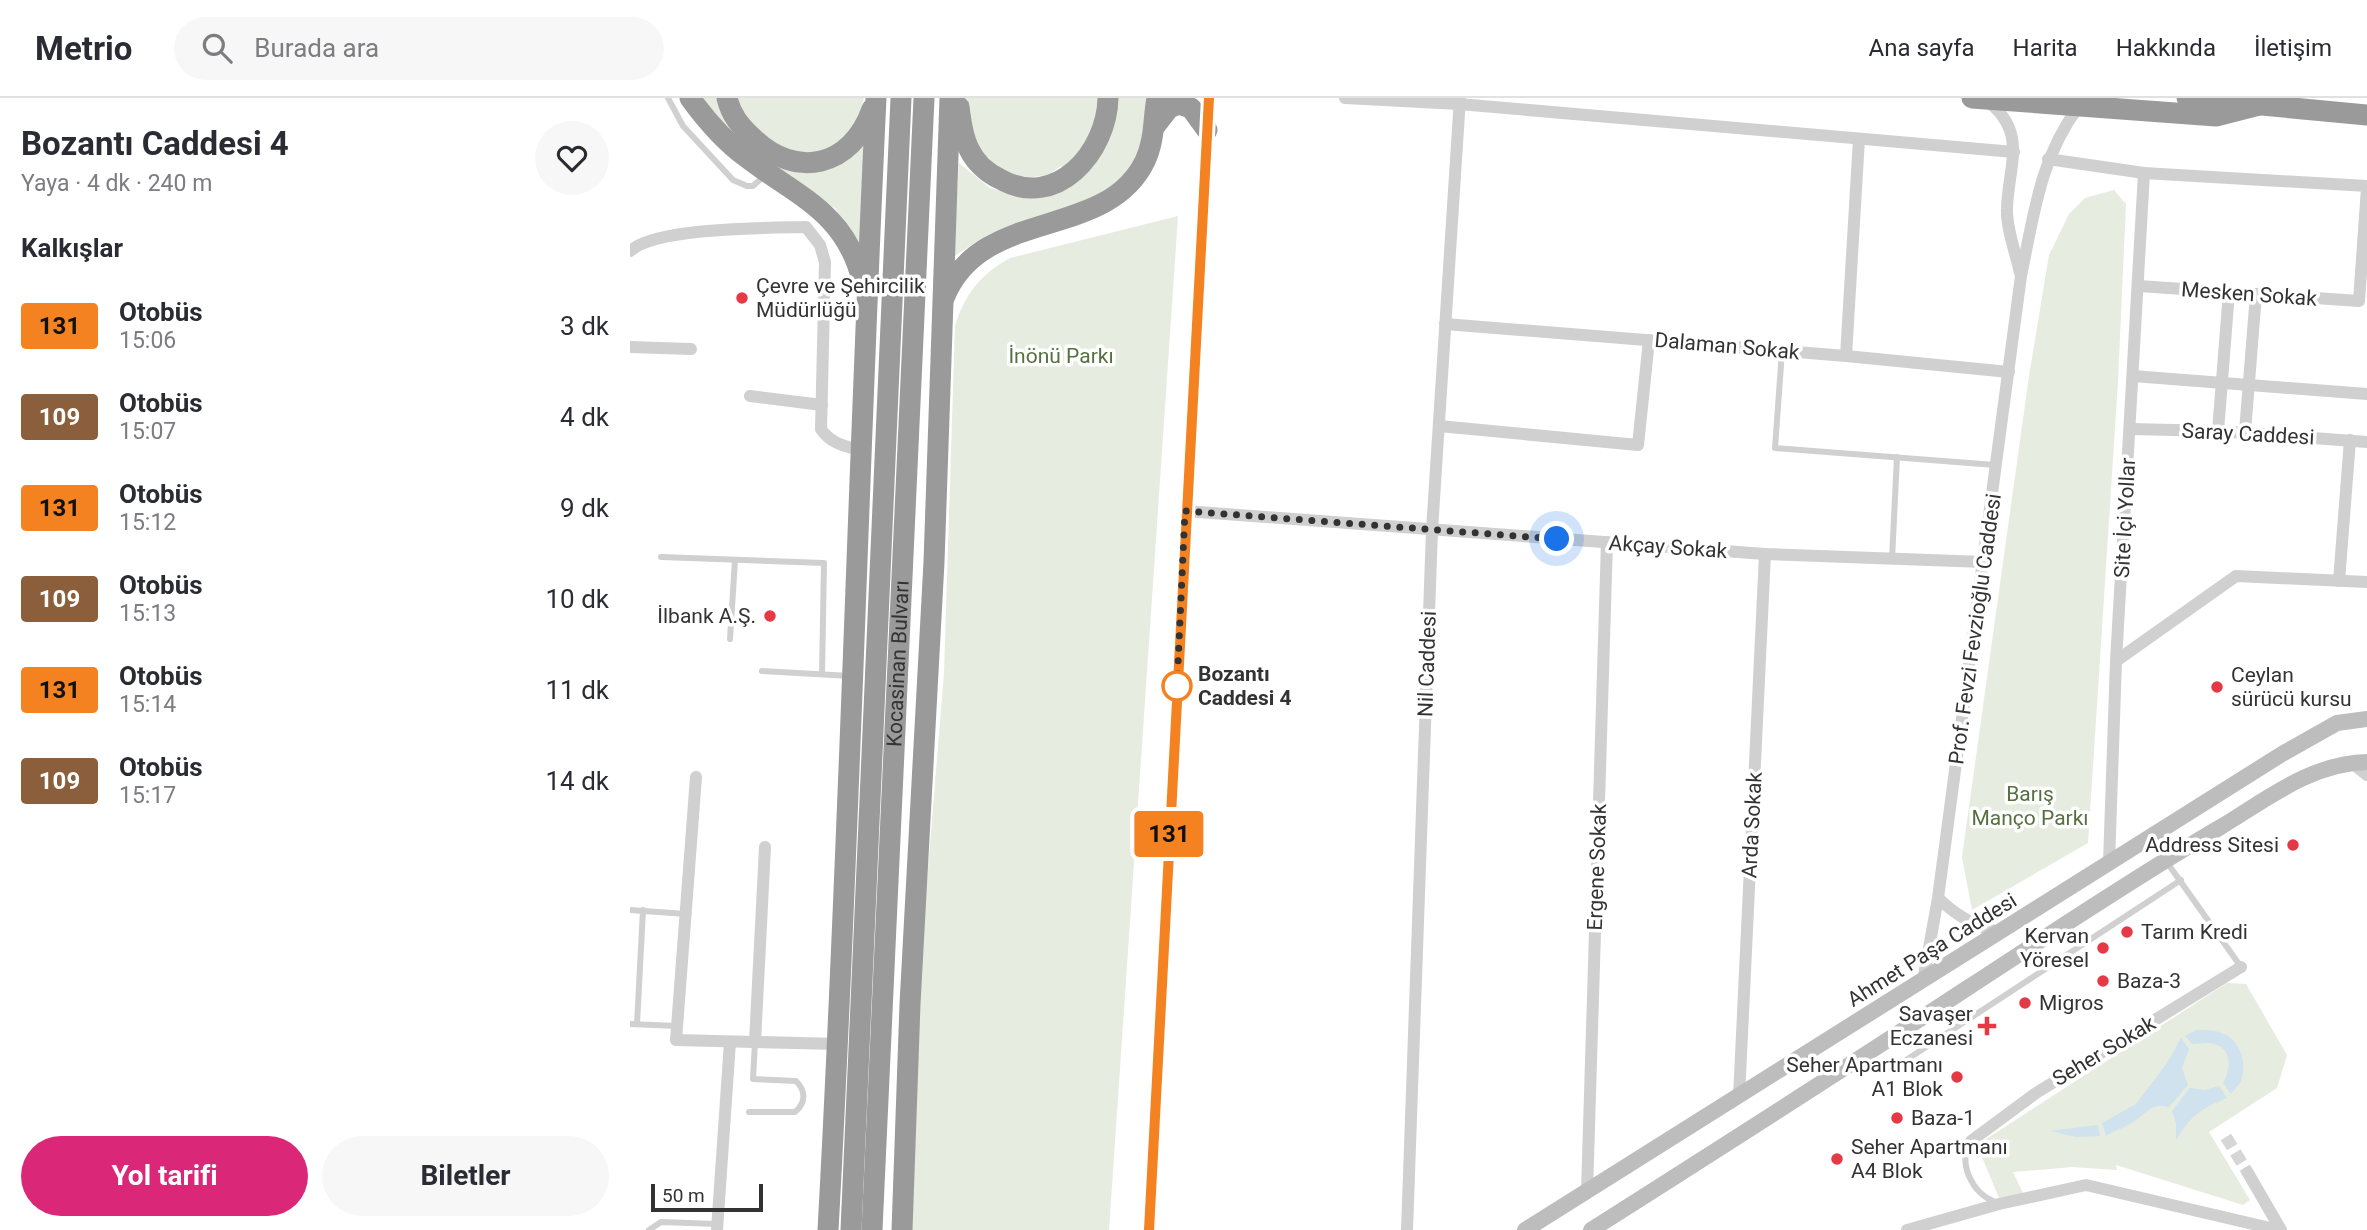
<!DOCTYPE html>
<html lang="tr">
<meta charset="utf-8">
<style>
body{margin:0;font-family:Roboto,sans-serif;background:#f7f7f7;color:#2b2b33;height:100vh;display:flex;flex-direction:column;font-size:26px;white-space:nowrap}
*{box-sizing:border-box;margin:0}
p{font-size:23px;color:#7c7c81}
.icon{flex:none;width:38px;height:38px;fill:none;stroke:currentColor;stroke-width:2;stroke-linecap:round;stroke-linejoin:round}
.map{position:relative;flex:1;overflow:hidden}
.sheet{display:flex;flex-direction:column;background:#fff;width:630px}
.sheet>*{flex:none}
.badge{padding:0 14px;border-radius:5px;font-size:24px;line-height:46px}
.scale{position:absolute;left:21px;bottom:18px;width:112px;box-sizing:border-box;padding-left:7px;border:4px solid #333;border-top:0;font-size:19px;line-height:24px;white-space:nowrap;color:#333;-webkit-text-stroke:5px #fff;paint-order:stroke}
.you{position:absolute;width:35px;height:35px;margin:-18px;border:5px solid #fff;border-radius:50%;background:#1a73e8;box-shadow:0 0 0 10px #1a73e833}
.map>.badge{position:absolute;translate:-50% -50%;box-shadow:0 0 0 4px #fff}
h2{padding:0 21px;font-size:26px;line-height:63px}
.round{display:grid;place-items:center;flex:none;width:74px;height:74px;border-radius:37px;background:#f7f7f7}
.headline{display:flex;align-items:center;justify-content:space-between;height:119px;padding:0 21px}
h1{font-size:33px;font-weight:700;line-height:52px}
.button{display:flex;gap:14px;margin-top:auto;padding:14px 21px}
.button a{flex:1;height:80px;border-radius:42px;background:#db2777;color:#fff;font-size:28px;font-weight:700;line-height:80px;text-align:center}
.button a+a{background:#f7f7f7;color:#2b2b33}
ul{padding:0;list-style:none}
li{display:flex;align-items:center;gap:21px;height:91px;padding:0 21px}
li div{flex:1}
li b{display:block;font-size:26px}
li em{font-style:normal}
li .badge{min-width:77px;font-weight:700;text-align:center}
header{display:flex;align-items:center;gap:42px;box-sizing:border-box;height:98px;padding:0 35px;background:#fff;border-bottom:2px solid #e1e1e2}
header strong{font-size:33px}
nav{display:flex;gap:38px;margin-inline-start:auto;font-size:24px}
.search{width:490px;height:63px;background:#f7f7f7;display:flex;align-items:center;gap:18px;box-sizing:border-box;padding:0 24px;border-radius:38px;color:#7c7c81;font-size:26px}
main{display:flex;flex:1;min-height:0}
.map>svg:first-child{display:block}
.green{fill:#e6ecdf}
.water{fill:#cfe2ee}
.lines{fill:none;stroke-linecap:round;stroke-linejoin:round}
.street-tunnel{stroke:#d6d6d6;stroke-width:12;stroke-dasharray:12 6;stroke-linecap:butt}
.lane{stroke:#d0d0d0;stroke-width:6}
.street{stroke:#d0d0d0;stroke-width:12}
.secondary{stroke:#bdbdbd;stroke-width:16}
.highway{stroke:#9a9a9a;stroke-width:21}
.line-casing{stroke:#fff;stroke-width:16}
.line{stroke:#f58220;stroke-width:10}
.walk{stroke:#333;stroke-width:7;stroke-dasharray:0 12.6}
.poi-dot{fill:#e63946;stroke:#fff;stroke-width:2.5}
.stop-dot{fill:#fff;stroke:#f58220;stroke-width:3.5}
.labels{text-anchor:middle;stroke-width:7;stroke-linejoin:round;paint-order:stroke}
.poi-label{font-size:21px;fill:#333;stroke:#fff;text-anchor:start}
.street-label{font-size:21px;fill:#333;stroke:#fff}
.park-label{font-size:21px;fill:#56703f;stroke:#fff}
.stop-label{font-size:21px;font-weight:bold;fill:#333;stroke:#fff;text-anchor:start}
</style>
<header>
<strong>Metrio</strong>
<div class="search"><svg class="icon" aria-label="search" viewBox="0 0 24 24"><circle cx="10" cy="10" r="6"/><path d="M15 15l6 6"/></svg>Burada ara</div>
<nav><a>Ana sayfa</a><a>Harita</a><a>Hakkında</a><a>İletişim</a></nav>
</header>
<main>
<section class="sheet">
<div class="headline"><div><h1>Bozantı Caddesi 4</h1><p>Yaya · 4 dk · 240 m</p></div><a class="round"><svg class="icon" aria-label="heart" viewBox="0 0 24 24"><path d="M12 20l-8-8c-3-5 5-10 8-4 3-6 11-1 8 4z"/></svg></a></div>
<h2>Kalkışlar</h2>
<ul>
<li><span class="badge" style="background:#f58220;color:#111">131</span><div><b>Otobüs</b><p>15:06</p></div><em>3 dk</em></li>
<li><span class="badge" style="background:#8b5e3c;color:#fff">109</span><div><b>Otobüs</b><p>15:07</p></div><em>4 dk</em></li>
<li><span class="badge" style="background:#f58220;color:#111">131</span><div><b>Otobüs</b><p>15:12</p></div><em>9 dk</em></li>
<li><span class="badge" style="background:#8b5e3c;color:#fff">109</span><div><b>Otobüs</b><p>15:13</p></div><em>10 dk</em></li>
<li><span class="badge" style="background:#f58220;color:#111">131</span><div><b>Otobüs</b><p>15:14</p></div><em>11 dk</em></li>
<li><span class="badge" style="background:#8b5e3c;color:#fff">109</span><div><b>Otobüs</b><p>15:17</p></div><em>14 dk</em></li>
</ul>
<div class="button"><a>Yol tarifi</a><a>Biletler</a></div>
</section>
<div class="map">
<svg width="1737" height="1132" viewBox="0 0 1737 1132">
<rect width="100%" height="100%" fill="#fff"/>
<g class="green">
<path d="M69,0H234C227,28 213,47 186,58C185,59 177,62 176,62C162,63 150,54 140,47L132,56C179,85 199,72 236,39L230,148L205,110L144,77L86,26Z"/>
<path d="M335,0H519C510,24 516,50 500,72C470,115 405,116 360,136C347,142 335,152 323,159L329,65L360,90L393,99L444,84L430,68L419,77L395,80L372,73L341,43Z"/>
<polygon points="1484,92 1496,106 1488,284 1458,745 1342,812 1332,759 1399,278 1419,157 1439,116 1455,100"/>
<path d="M548,118L479,1132H281L292,845L314,575L325,228C334,197 352,175 380,160Z"/>
<polygon points="1597,885 1616,886 1657,957 1647,990 1579,1034 1620,1102 1613,1107 1486,1067 1487,1072 1442,1069 1383,1074 1394,1097 1369,1100 1347,1047"/>
</g>
<g class="water">
<path d="M1566,932C1573,932 1582,932 1589,934C1609,939 1618,964 1611,983C1609,987 1604,992 1601,996L1593,985C1600,972 1604,953 1585,946C1578,944 1569,946 1562,946L1555,938Z"/>
<path d="M1551,940L1559,951L1552,970L1558,987L1539,1009C1522,1004 1516,1016 1503,1024C1494,1030 1484,1033 1476,1038L1472,1025L1506,1006L1537,965Z"/>
<path d="M1589,988L1597,1000C1571,1011 1561,1017 1546,1042V1025L1542,1013L1560,990L1575,992Z"/>
<polygon points="1468,1027 1470,1038 1446,1039 1420,1033"/>
</g>
<g class="lines">
<polyline class="street-tunnel" points="1596,1039 1618,1075"/>
<g class="lane">
<polyline points="38,0 53,28 103,82 117,88 123,88 134,78"/>
<polyline points="1152,253 1145,350 1365,367"/>
<polyline points="31,459 194,465 192,576"/>
<polyline points="1262,461 1267,359"/>
<polyline points="100,541 105,462"/>
<polyline points="132,573 220,578"/>
<polyline points="1536,763 1611,869"/>
<polyline points="0,812 56,816"/>
<polyline points="0,926 47,928"/>
<polyline points="7,926 13,812"/>
<polyline points="1228,966 1264,970 1551,782"/>
<path d="M119,1014H165C176,1005 176,993 166,983L123,981L125,944"/>
<path d="M1341,1043C1327,1065 1342,1095 1365,1104"/>
<polyline points="19,1132 31,1124 87,1126"/>
</g>
<g class="street">
<polyline points="715,0 829,6 1384,54"/>
<path d="M1356,2C1399,34 1378,68 1377,111C1376,129 1386,156 1390,175"/>
<polyline points="1418,61 1514,75 1737,88"/>
<path d="M0,153C26,129 137,130 176,129L190,147L195,164L191,331C200,345 214,348 230,352"/>
<polyline points="1509,188 1729,203 1737,90"/>
<polyline points="815,226 1216,258 1379,274"/>
<polyline points="0,249 61,251"/>
<polyline points="1216,258 1229,41"/>
<polyline points="1503,278 1737,296"/>
<polyline points="120,298 192,307"/>
<polyline points="809,328 1008,347 1019,242"/>
<polyline points="1500,331 1588,333 1737,344"/>
<polyline points="1588,333 1599,194"/>
<polyline points="1615,334 1626,196"/>
<polyline points="555,413 1135,456 1354,464"/>
<polyline points="1709,483 1720,342"/>
<polyline points="1486,563 1606,478 1737,484"/>
<polyline points="1721,664 1737,677"/>
<polyline points="66,679 46,942 208,946"/>
<polyline points="1479,765 1486,563 1514,75"/>
<path d="M1308,800C1327,818 1344,828 1369,834"/>
<path d="M1293,883L1308,800L1391,178C1404,116 1410,60 1449,8"/>
<polyline points="125,944 135,749"/>
<polyline points="1109,999 1135,456"/>
<polyline points="1341,1043 1406,995 1611,869"/>
<polyline points="1618,1075 1651,1132"/>
<polyline points="957,1094 977,444"/>
<polyline points="87,1132 100,944"/>
<polyline points="519,1132 579,0"/>
<polyline points="777,1132 802,432 830,0"/>
<polyline points="1277,1132 1369,1106 1456,1087 1649,1132"/>
</g>
<g class="secondary">
<polyline points="895,1132 1652,656 1707,625 1737,621"/>
<path d="M961,1132C1087,1052 1214,971 1339,889C1422,835 1504,780 1589,730C1636,702 1681,665 1737,664"/>
</g>
<g class="highway">
<path d="M60,0C76,22 94,43 116,59C166,98 215,113 232,182"/>
<path d="M97,0C101,17 110,28 123,40C166,82 222,69 242,11"/>
<polyline points="1342,0 1586,18 1629,7"/>
<polyline points="1557,0 1737,17"/>
<path d="M329,9C331,23 332,38 339,51C345,64 357,75 370,81C426,113 477,54 478,0"/>
<polyline points="525,28 539,10 549,6 561,10 577,32"/>
<path d="M314,200C351,107 476,144 515,63C525,42 523,21 527,0"/>
<path d="M198,1132C219,755 228,377 246,0"/>
<polyline points="221,1132 271,0"/>
<path id="s1" d="M242,1132L294,0"/>
<polyline points="272,1132 280,906 304,464 320,0"/>
</g>
</g>
<g class="lines">
<g class="line-casing">
<polyline id="line" points="519,1132 579,0"/>
</g>
<use href="#line" class="line"/>
<polyline class="walk" points="547,588 555,413 927,441"/>
</g>
<g class="poi-dot">
<circle cx="112" cy="200" r="7"/>
<circle cx="140" cy="518" r="7"/>
<circle cx="1587" cy="589" r="7"/>
<circle cx="1663" cy="747" r="7"/>
<circle cx="1497" cy="834" r="7"/>
<circle cx="1473" cy="850" r="7"/>
<circle cx="1473" cy="883" r="7"/>
<circle cx="1395" cy="905" r="7"/>
<path d="M1353.5 917.5h7v7h7v7h-7v7h-7v-7h-7v-7h7z"/>
<circle cx="1327" cy="979" r="7"/>
<circle cx="1267" cy="1020" r="7"/>
<circle cx="1207" cy="1061" r="7"/>
</g>
<circle class="stop-dot" cx="547" cy="588" r="14"/>
<g class="labels">
<g class="poi-label">
<text x="126" y="195">Çevre ve Şehircilik<tspan x="126" dy="24">Müdürlüğü</tspan></text>
<text x="126" y="525" text-anchor="end">İlbank A.Ş.</text>
<text x="1601" y="584">Ceylan<tspan x="1601" dy="24">sürücü kursu</tspan></text>
<text x="1649" y="754" text-anchor="end">Address Sitesi</text>
<text x="1511" y="841">Tarım Kredi</text>
<text x="1459" y="845" text-anchor="end">Kervan<tspan x="1459" dy="24">Yöresel</tspan></text>
<text x="1487" y="890">Baza-3</text>
<text x="1409" y="912">Migros</text>
<text x="1343" y="923" text-anchor="end">Savaşer<tspan x="1343" dy="24">Eczanesi</tspan></text>
<text x="1313" y="974" text-anchor="end">Seher Apartmanı<tspan x="1313" dy="24">A1 Blok</tspan></text>
<text x="1281" y="1027">Baza-1</text>
<text x="1221" y="1056">Seher Apartmanı<tspan x="1221" dy="24">A4 Blok</tspan></text>
</g>
<g class="street-label">
<text transform="translate(1619 196) rotate(4)" y="7">Mesken Sokak</text>
<text transform="translate(1097 248) rotate(5)" y="7">Dalaman Sokak</text>
<text transform="translate(1618 336) rotate(3)" y="7">Saray Caddesi</text>
<text transform="translate(1495 420) rotate(-87)" y="7">Site İçi Yollar</text>
<text transform="translate(1038 449) rotate(4)" y="7">Akçay Sokak</text>
<text transform="translate(1345 531) rotate(-82)" y="7">Prof. Fevzi Fevzioğlu Caddesi</text>
<text dy="7" stroke="none"><textPath href="#s1" startOffset="567">Kocasinan Bulvarı</textPath></text>
<text transform="translate(797 566) rotate(-88)" y="7">Nil Caddesi</text>
<text transform="translate(1122 727) rotate(-87)" y="7">Arda Sokak</text>
<text transform="translate(967 769) rotate(-88)" y="7">Ergene Sokak</text>
<text transform="translate(1302 852) rotate(-32)" y="7">Ahmet Paşa Caddesi</text>
<text transform="translate(1474 953) rotate(-31)" y="7">Seher Sokak</text>
</g>
<g class="park-label">
<text x="431" y="265">İnönü Parkı</text>
<text x="1400" y="703">Barış<tspan x="1400" dy="24">Manço Parkı</tspan></text>
</g>
<g class="stop-label">
<text x="568" y="583">Bozantı<tspan x="568" dy="24">Caddesi 4</tspan></text>
</g>
</g>
</svg>
<div class="scale">50 m</div>
<div class="you" style="left:927px;top:441px"></div>
<b class="badge" style="left:539px;top:736px;background:#f58220;color:#111">131</b>
</div>
</main>
